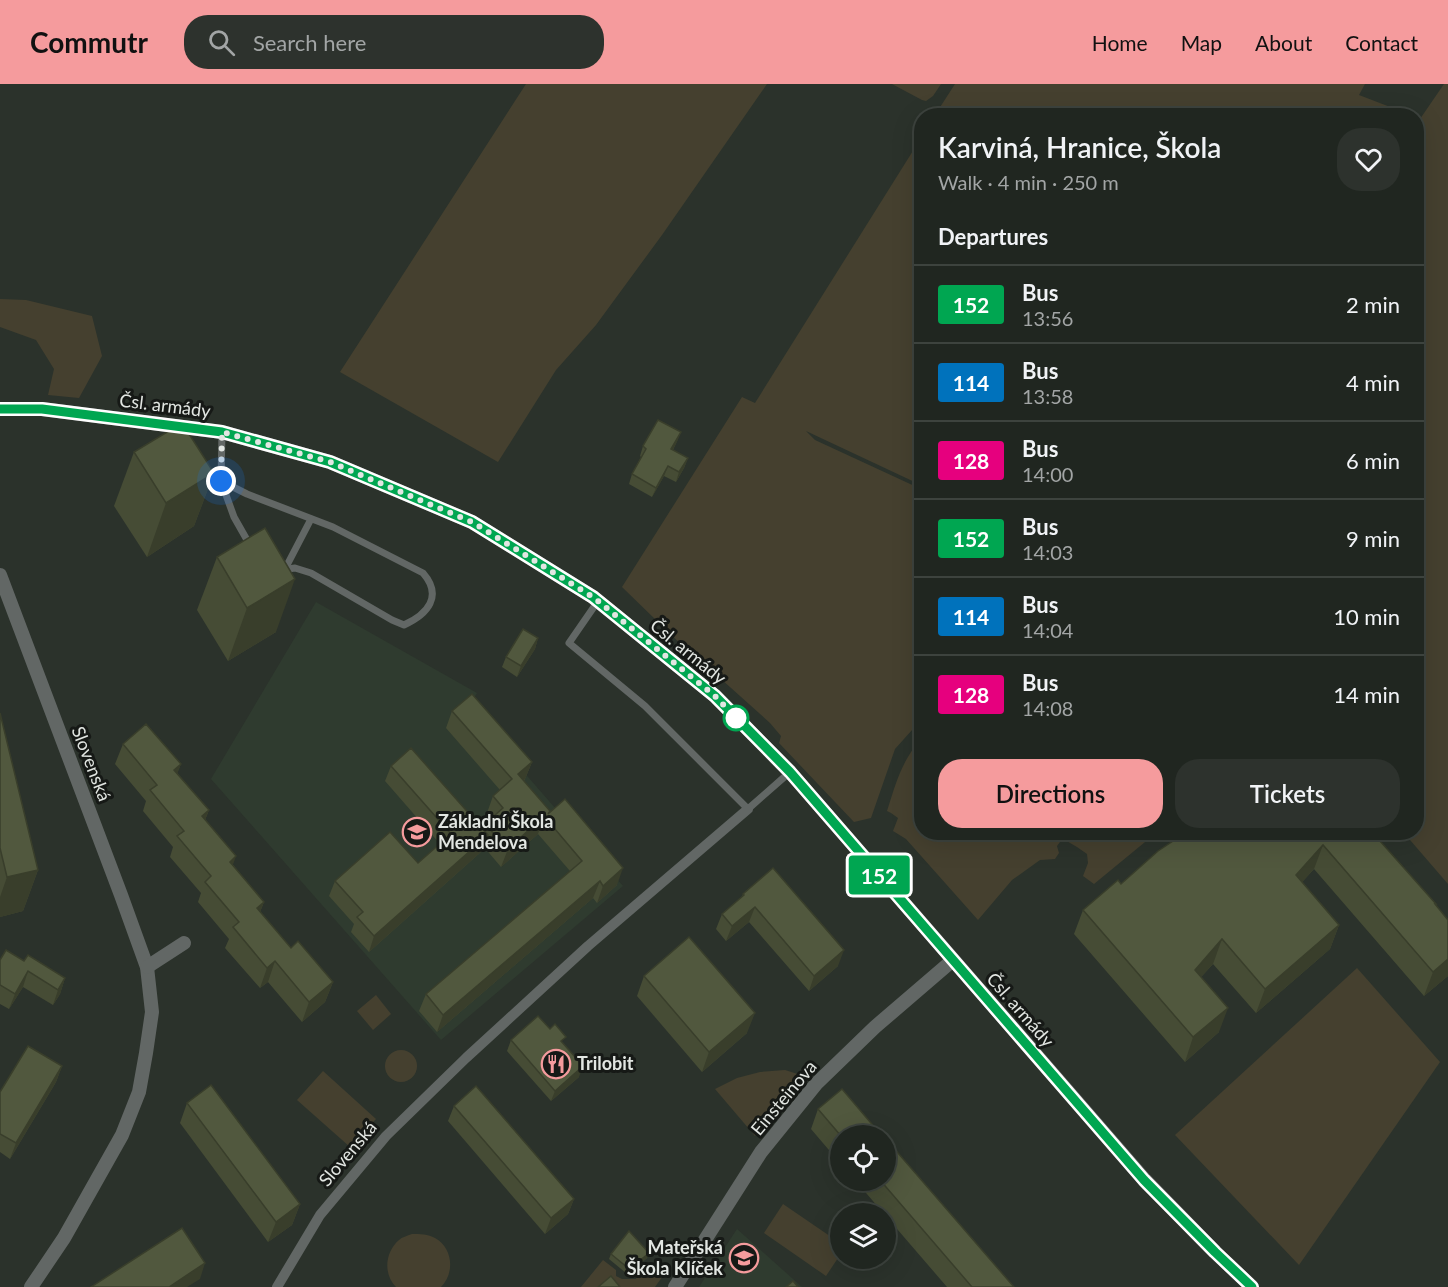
<!DOCTYPE html>
<meta charset="utf-8">
<style>
body{margin:0;font-family:Lato,sans-serif;background:#2d322d;color:#f1f3f6;height:100vh;display:flex;flex-direction:column;font-size:22px;white-space:nowrap}
*{box-sizing:border-box;margin:0}
p{font-size:20px;color:#a2a5a5}
.icon{flex:none;width:33px;height:33px;fill:none;stroke:currentColor;stroke-width:2;stroke-linecap:round;stroke-linejoin:round}
.map{position:relative;flex:1;overflow:hidden}
.sheet{position:absolute;left:914px;top:24px;width:510px;height:732px;display:flex;flex-direction:column;background:#202620;border-radius:24px;box-shadow:0 6px 24px #0002,0 0 0 2px #3d433e}
.sheet>*{flex:none}
.badge{padding:0 12px;border-radius:4px;font-size:21px;line-height:39px}
.controls{position:absolute;left:830px;top:1041px;display:grid;gap:12px}
.controls a{display:grid;place-items:center;width:66px;height:66px;border-radius:50%;background:#202620;box-shadow:0 6px 24px #0002,0 0 0 2px #3d433e;font-size:30px}
.you{position:absolute;width:30px;height:30px;margin:-15px;border:4px solid #fff;border-radius:50%;background:#1a73e8;box-shadow:0 0 0 9px #1a73e833}
.map>.badge{position:absolute;translate:-50% -50%;box-shadow:0 0 0 3px #fff}
h2{padding:0 24px;font-size:22px;line-height:54px}
.round{display:grid;place-items:center;flex:none;width:63px;height:63px;border-radius:24px;background:#2d322d}
.head{display:flex;align-items:center;justify-content:space-between;height:102px;padding:0 24px}
h1{font-size:28px;font-weight:600;line-height:45px}
.cta{display:flex;gap:12px;margin-top:auto;padding:12px 24px}
.cta a{flex:1;height:69px;border-radius:24px;background:#f59b9d;color:#111;font-size:24px;font-weight:600;line-height:69px;text-align:center}
.cta a+a{background:#2d322d;color:#f1f3f6}
ul{padding:0;list-style:none}
li{display:flex;align-items:center;gap:18px;height:78px;padding:0 24px;border-top:2px solid #3d433e}
li div{flex:1}
li b{display:block;font-size:22px}
li em{font-style:normal}
li .badge{min-width:66px;font-weight:700;text-align:center}
header{display:flex;align-items:center;gap:36px;box-sizing:border-box;height:84px;padding:0 30px;background:#f59b9d;color:#111}
header strong{font-size:28px}
nav{display:flex;gap:33px;margin-inline-start:auto;font-size:21px}
.search{width:420px;height:54px;background:#2d322d;display:flex;align-items:center;gap:15px;box-sizing:border-box;padding:0 21px;border-radius:24px;color:#a2a5a5;font-size:22px}
.map>svg:first-child{display:block}
.built{fill:#2f3b2f}
.green{fill:#45402f}
.lines{fill:none;stroke-linecap:round;stroke-linejoin:round}
.service{stroke:#626765;stroke-width:7}
.pedestrian{stroke:#626765;stroke-width:10}
.minor{stroke:#626765;stroke-width:14}
.wall{fill:#464c35}
.shaded-wall{fill:#393e2b}
.building{fill:#51583e;stroke:#393e2b;stroke-width:1.5}
.line-casing{stroke:#fff;stroke-width:14}
.line{stroke:#00a651;stroke-width:9}
.walk{stroke:#e2e6e2;stroke-width:6;stroke-dasharray:0 10.8}
.stop-dot{fill:#fff;stroke:#00a651;stroke-width:3}
.labels{text-anchor:middle;stroke-width:6;stroke-linejoin:round;paint-order:stroke}
.street-label{font-size:18px;fill:#e2e6e2;stroke:#161916}
.poi-label{font-size:18px;font-weight:bold;fill:#e2e6e2;stroke:#161916;text-anchor:start}
</style>
<header>
<strong>Commutr</strong>
<div class="search"><svg class="icon" aria-label="search" viewBox="0 0 24 24"><circle cx="10" cy="10" r="6"/><path d="M15 15l6 6"/></svg>Search here</div>
<nav><a>Home</a><a>Map</a><a>About</a><a>Contact</a></nav>
</header>
<div class="map">
<svg width="1448" height="1203" viewBox="0 0 1448 1203">
<rect width="100%" height="100%" fill="#2b322b"/>
<g class="built">
<polygon points="316,518 477,609 468,624 623,802 441,956 211,695"/>
<polygon points="737,1145 802,1203 699,1203"/>
</g>
<g class="green">
<polygon points="526,0 767,0 662,151 596,241 556,286 498,378 340,288"/>
<polygon points="892,0 941,0 933,12 926,17 922,16"/>
<polygon points="955,0 1365,0 1359,11 1411,31 935,31"/>
<polygon points="1444,0 1448,0 1448,800 1404,749 1416,748 1416,34 1420,35"/>
<polygon points="921,54 921,401 806,347 815,356 921,405 921,636 895,665 871,734 854,738 779,659 781,652 770,639 721,595 724,591 715,591 694,573 622,503 742,313 755,319"/>
<polygon points="0,215 26,216 92,232 102,272 79,314 48,311 54,285 36,256 0,243"/>
<path d="M921,655V748L1156,749L1094,800L1083,792L1088,779L1087,770L1077,763L1065,756L1060,758L1057,762L1059,769L1055,775L1040,776L1012,796L978,836L906,755L893,747L898,734L891,729L887,727C896,699 901,678 921,655Z"/>
<polygon points="1357,884 1440,978 1299,1181 1175,1051"/>
<polygon points="376,911 391,930 373,946 357,927"/>
<circle cx="401" cy="982" r="16"/>
<polygon points="785,986 804,992 755,1052 715,1005 737,994 760,988"/>
<polygon points="323,987 376,1035 350,1063 297,1016"/>
<polygon points="783,1120 840,1159 840,1171 826,1192 764,1149"/>
<path d="M412,1150C420,1150 428,1150 435,1154C453,1164 455,1189 441,1203H396C383,1190 385,1168 399,1156C402,1153 407,1152 412,1150Z"/>
<polygon points="603,1176 616,1186 616,1192 622,1195 636,1195 637,1189 643,1189 650,1182 658,1181 665,1189 655,1203 581,1203"/>
</g>
<g class="lines">
<g class="service">
<polyline points="222,348 221,397 234,433 251,463"/>
<path d="M221,397L247,410L333,443L423,489C443,512 428,530 404,541L392,536L311,489L295,484L281,486"/>
<polyline points="285,485 311,435"/>
<polyline points="598,517 569,559 645,622 748,725 790,688"/>
</g>
<polyline class="pedestrian" points="277,1203 320,1131 386,1052 466,974 588,862 748,725"/>
<g class="minor">
<polyline points="0,325 42,325 222,348 330,378 472,438 593,513 715,612 790,688 1145,1096 1215,1168 1252,1203"/>
<polyline points="0,491 121,811 147,883 152,928 146,969 139,1008 122,1051 64,1154 31,1203"/>
<polyline points="147,883 184,859"/>
<polyline points="675,1203 761,1068 816,1000 875,943 953,876"/>
</g>
</g>
<g class="wall">
<polygon points="681,348 673,366 688,374 684,384 676,398 664,392 652,413 629,400 632,390 641,373 640,372 643,362"/>
<polygon points="134,368 214,389 194,442 147,473 114,422"/>
<polygon points="217,473 276,548 228,577 197,526"/>
<polygon points="538,554 535,565 517,593 502,583 506,573"/>
<polygon points="452,627 532,678 525,695 524,697 550,728 617,801 597,819 593,814 437,948 419,927 426,910 570,787 538,750 501,783 484,763 482,767 369,868 351,848 354,840 329,812 335,797 418,779 440,760 385,697 391,682 483,746 485,740 491,735 487,729 493,712 500,706 446,644"/>
<polygon points="0,629 38,786 23,827 0,833"/>
<polygon points="123,660 181,680 177,689 209,726 205,736 233,781 264,818 260,828 291,864 333,898 325,918 302,938 268,898 260,904 225,864 229,855 198,818 201,809 170,773 173,763 143,727 146,717 115,680"/>
<polygon points="1372,748 1436,820 1435,821 1448,892 1424,912 1314,785 1302,798 1339,841 1330,865 1256,929 1213,880 1201,893 1219,948 1185,978 1074,850 1083,826 1121,800 1174,756 1175,753"/>
<polygon points="743,810 838,882 809,907 749,838 726,857 716,845 722,830 742,813"/>
<polygon points="0,876 24,877 65,894 60,910 53,921 23,903 9,925 0,920"/>
<polygon points="644,892 747,949 702,988 637,912"/>
<polygon points="511,956 564,960 579,993 551,1017 507,967"/>
<polygon points="62,982 56,998 10,1075 0,1068 0,1008"/>
<polygon points="187,1019 300,1120 292,1141 268,1158 180,1039"/>
<polygon points="454,1022 574,1115 568,1130 545,1150 448,1037"/>
<polygon points="818,1025 882,1052 840,1052 840,1079 811,1045"/>
<polygon points="855,1096 885,1096 1014,1203 947,1203 885,1131 885,1130 884,1130"/>
<polygon points="649,1169 647,1174 639,1181 637,1188 626,1189 609,1175 611,1170"/>
</g>
<g class="shaded-wall">
<polygon points="681,348 677,358 668,375 671,365"/>
<polygon points="688,374 684,384 676,398 679,388"/>
<polygon points="668,382 664,392 652,413 656,404"/>
<polygon points="214,389 194,442 147,473 166,419"/>
<polygon points="295,495 276,548 228,577 247,524"/>
<polygon points="538,554 535,565 517,593 521,582"/>
<polygon points="532,678 525,695 512,707 518,690"/>
<polygon points="181,680 173,701 174,686"/>
<polygon points="209,726 201,746 202,732"/>
<polygon points="544,732 538,750 501,783 508,765"/>
<polygon points="488,751 482,767 369,868 374,852"/>
<polygon points="1323,761 1314,785 1287,815 1296,791"/>
<polygon points="236,772 229,792 230,778"/>
<polygon points="623,784 617,801 597,819 603,802"/>
<polygon points="38,786 23,827 0,833 0,813 7,793"/>
<polygon points="600,797 593,814 437,948 443,931"/>
<polygon points="264,818 256,838 257,824"/>
<polygon points="755,823 749,838 726,857 732,842"/>
<polygon points="1339,841 1330,865 1256,929 1265,905"/>
<polygon points="1222,855 1213,880 1186,910 1195,886"/>
<polygon points="844,866 838,882 809,907 814,892"/>
<polygon points="1448,875 1448,892 1424,912 1433,888"/>
<polygon points="275,877 268,898 260,904 267,884"/>
<polygon points="28,887 23,903 9,925 15,910"/>
<polygon points="65,894 60,910 53,921 58,906"/>
<polygon points="333,898 325,918 302,938 309,918"/>
<polygon points="1228,924 1219,948 1185,978 1193,953"/>
<polygon points="755,929 747,949 702,988 709,968"/>
<polygon points="62,982 56,998 10,1075 16,1059"/>
<polygon points="583,982 579,993 551,1017 555,1007"/>
<polygon points="574,1115 568,1130 545,1150 551,1134"/>
<polygon points="300,1120 292,1141 268,1158 276,1138"/>
<polygon points="649,1169 647,1174 636,1183 638,1178"/>
<polygon points="205,1179 200,1195 187,1203 169,1203"/>
<polygon points="639,1183 637,1188 626,1189 628,1184"/>
</g>
<g class="building">
<polygon points="658,336 681,348 671,365 688,374 679,388 668,382 656,404 632,390 646,365 643,362"/>
<polygon points="182,339 214,389 166,419 134,368"/>
<polygon points="265,444 295,495 247,524 217,473"/>
<polygon points="523,545 538,554 521,582 506,573"/>
<polygon points="472,610 532,678 518,690 550,727 548,730 565,715 623,784 603,802 600,797 443,931 426,910 582,777 544,732 508,765 485,740 503,724 493,712 512,695 452,627"/>
<polygon points="0,629 38,786 7,793 0,764"/>
<polygon points="146,640 181,680 174,686 209,726 202,732 236,772 230,778 264,818 257,824 291,864 298,857 333,898 309,918 275,877 267,884 233,843 239,838 205,798 211,792 177,752 184,747 150,706 157,701 123,660"/>
<polygon points="411,664 488,751 374,852 357,833 363,828 335,797 390,748 418,779 451,750 391,682"/>
<polygon points="1181,748 1372,748 1436,820 1435,820 1448,836 1448,875 1433,888 1323,761 1296,791 1339,841 1265,905 1222,855 1195,886 1228,924 1193,953 1083,826 1118,796 1121,800 1158,767 1176,755 1175,753"/>
<polygon points="773,784 844,866 814,892 755,823 732,842 722,830 744,811 743,810"/>
<polygon points="689,853 755,929 709,968 644,892"/>
<polygon points="6,866 24,877 28,871 65,894 58,906 28,887 15,910 0,901 0,876"/>
<polygon points="538,932 550,945 555,940 566,953 561,957 583,982 555,1007 511,956"/>
<polygon points="28,962 62,982 16,1059 0,1050 0,1008"/>
<polygon points="211,1001 300,1120 276,1138 187,1019"/>
<polygon points="476,1002 574,1115 551,1134 454,1022"/>
<polygon points="842,1005 882,1052 841,1052 818,1025"/>
<polygon points="885,1054 1014,1203 972,1203 880,1096 885,1096"/>
<polygon points="182,1144 205,1179 169,1203 91,1203"/>
<polygon points="629,1147 649,1169 638,1178 639,1183 628,1184 611,1170"/>
<polygon points="611,1192 620,1203 598,1203"/>
<polygon points="793,1197 798,1203 786,1203"/>
</g>
<g class="lines">
<g class="line-casing">
<polyline id="line" points="0,325 42,325 222,348 330,378 472,438 593,513 715,612 790,688 1144,1096 1215,1168 1252,1203"/>
</g>
<use href="#line" class="line"/>
<polyline class="walk" points="221,397 222,348 330,378 472,438 593,513 715,612 743,641 736,634"/>
</g>
<defs>
<g id="school-ring" transform="scale(1.5)"><circle r="9.5" fill="#161916" stroke="#f59b9d" stroke-width="1.5"/><path d="M0-5L7-2L0 1L-7-2ZM-4 1L0 2.5L4 1V4Q0 6-4 4Z" fill="#f59b9d"/></g>
<g id="restaurant-ring" transform="scale(1.5)"><circle r="9.5" fill="#161916" stroke="#f59b9d" stroke-width="1.5"/><path d="M-5-6h1v4h1v-4h1v4h1v-4h1v5L-1.5 .5V6h-2V.5L-5-1ZM5-6V6H3V1.5H1.5Q1.5-4 5-6Z" fill="#f59b9d"/></g>
</defs>
<g fill-rule="evenodd">
<use href="#school-ring" x="417" y="748"/>
<use href="#restaurant-ring" x="556" y="980"/>
<use href="#school-ring" x="744" y="1174"/>
</g>
<circle class="stop-dot" cx="736" cy="634" r="12"/>
<g class="labels">
<g class="street-label">
<text transform="translate(165 322) rotate(7)" y="6">Čsl. armády</text>
<text transform="translate(688 568) rotate(39)" y="6">Čsl. armády</text>
<text transform="translate(91 680) rotate(69)" y="6">Slovenská</text>
<text transform="translate(1020 926) rotate(49)" y="6">Čsl. armády</text>
<text transform="translate(784 1014) rotate(-50)" y="6">Einsteinova</text>
<text transform="translate(348 1070) rotate(-50)" y="6">Slovenská</text>
</g>
<g class="poi-label">
<text x="438" y="744">Základní Škola<tspan x="438" dy="21">Mendelova</tspan></text>
<text x="577" y="986">Trilobit</text>
<text x="723" y="1170" text-anchor="end">Mateřská<tspan x="723" dy="21">Škola Klíček</tspan></text>
</g>
</g>
</svg>
<div class="controls">
<a><svg class="icon" aria-label="locate" viewBox="0 0 24 24"><circle cx="12" cy="12" r="6"/><path d="M12 2v4M12 18v4M2 12h4M18 12h4"/></svg></a>
<a><svg class="icon" aria-label="layers" viewBox="0 0 24 24"><path d="M12 4l9 5-9 5-9-5zM3 14l9 5 9-5"/></svg></a>
</div>
<div class="you" style="left:221px;top:397px"></div>
<b class="badge" style="left:879px;top:791px;background:#00a651;color:#fff">152</b>
<section class="sheet">
<div class="head"><div><h1>Karviná, Hranice, Škola</h1><p>Walk · 4 min · 250 m</p></div><a class="round"><svg class="icon" aria-label="heart" viewBox="0 0 24 24"><path d="M12 20l-8-8c-3-5 5-10 8-4 3-6 11-1 8 4z"/></svg></a></div>
<h2>Departures</h2>
<ul>
<li><span class="badge" style="background:#00a651;color:#fff">152</span><div><b>Bus</b><p>13:56</p></div><em>2 min</em></li>
<li><span class="badge" style="background:#0072bc;color:#fff">114</span><div><b>Bus</b><p>13:58</p></div><em>4 min</em></li>
<li><span class="badge" style="background:#e6007e;color:#fff">128</span><div><b>Bus</b><p>14:00</p></div><em>6 min</em></li>
<li><span class="badge" style="background:#00a651;color:#fff">152</span><div><b>Bus</b><p>14:03</p></div><em>9 min</em></li>
<li><span class="badge" style="background:#0072bc;color:#fff">114</span><div><b>Bus</b><p>14:04</p></div><em>10 min</em></li>
<li><span class="badge" style="background:#e6007e;color:#fff">128</span><div><b>Bus</b><p>14:08</p></div><em>14 min</em></li>
</ul>
<div class="cta"><a>Directions</a><a>Tickets</a></div>
</section>
</div>
